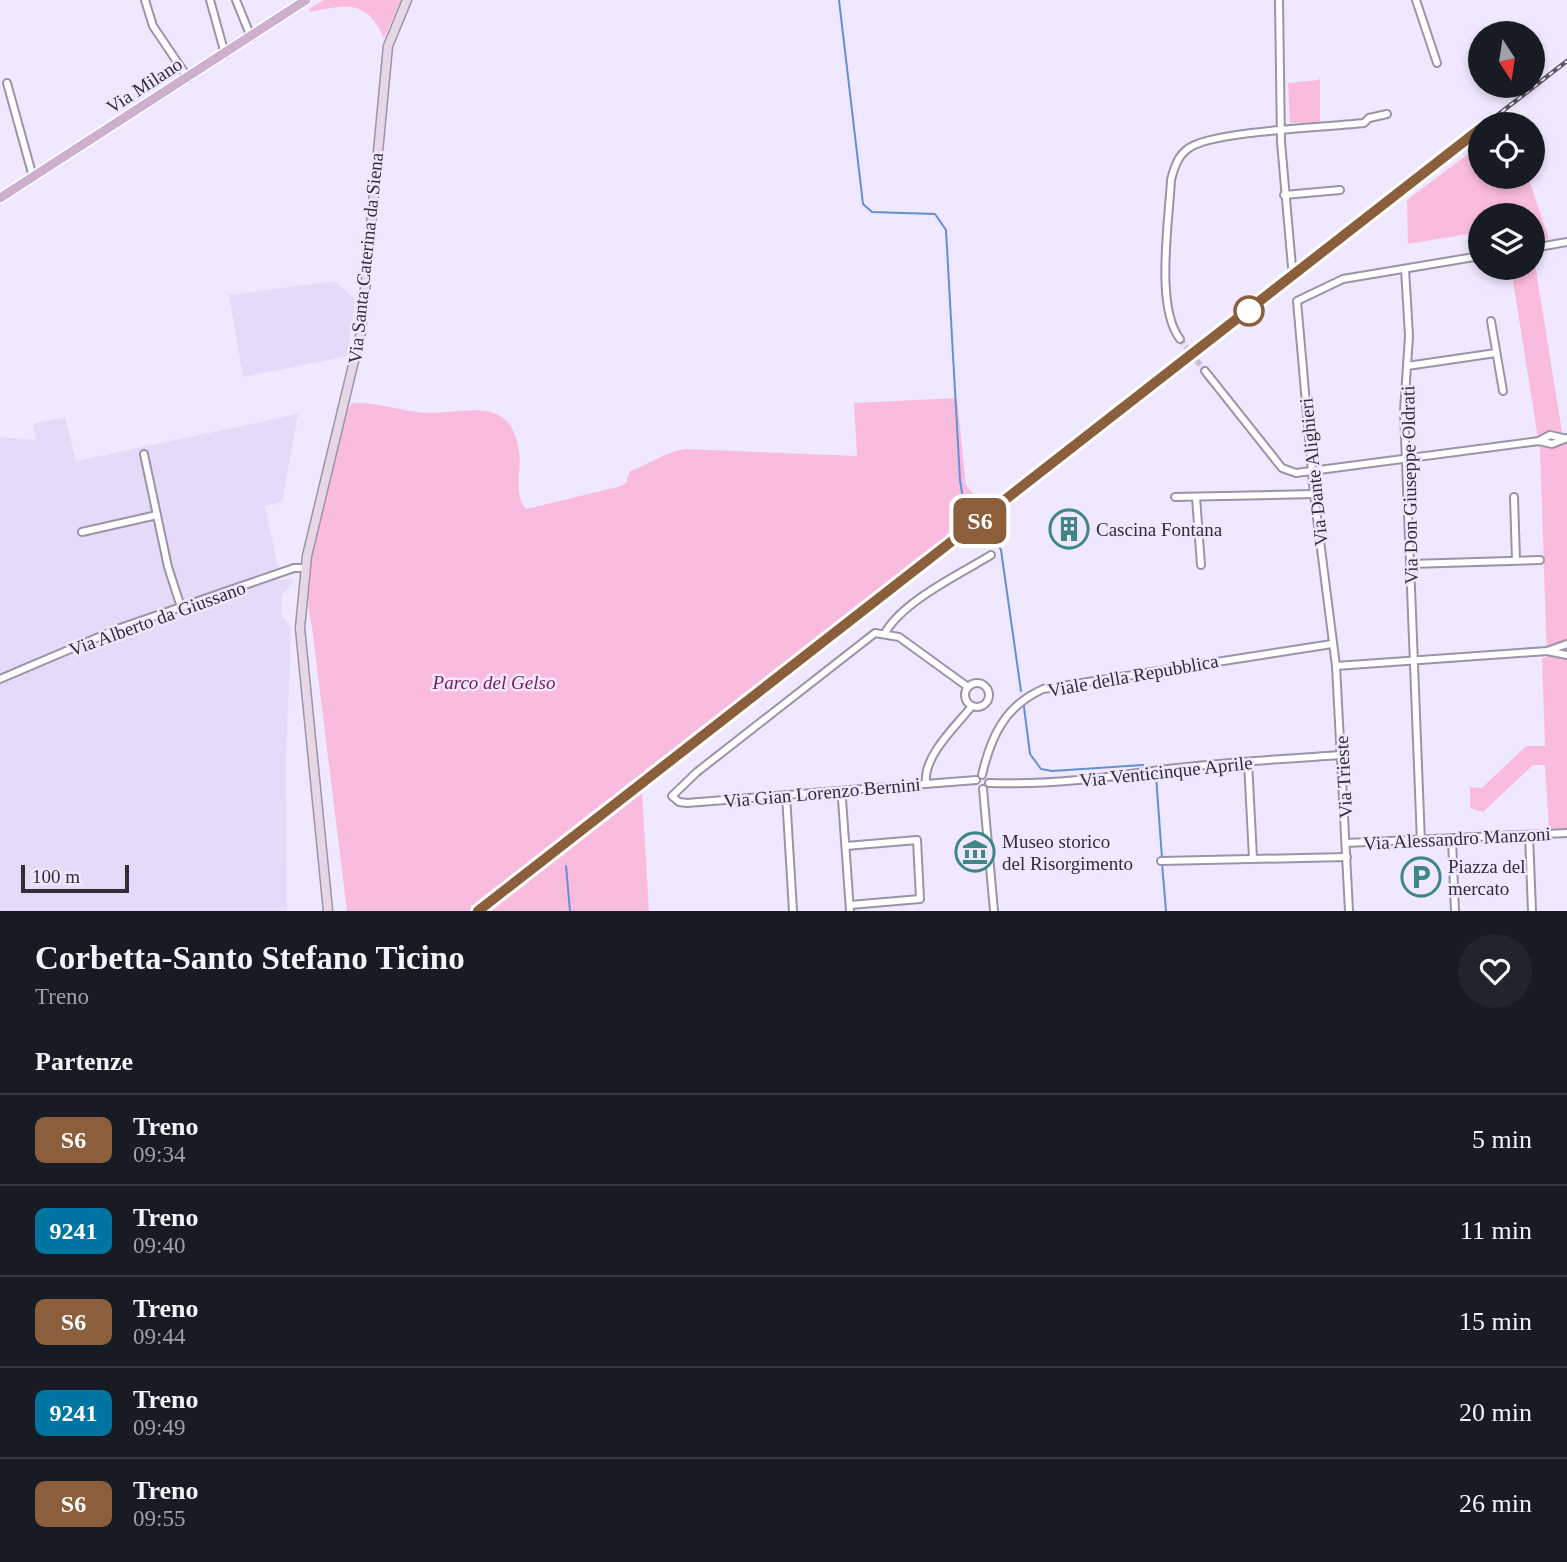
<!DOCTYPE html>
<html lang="it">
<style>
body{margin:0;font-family:"Times New Roman",serif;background:#20242c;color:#f1f3f6;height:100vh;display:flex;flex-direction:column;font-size:26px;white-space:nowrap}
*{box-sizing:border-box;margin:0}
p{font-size:23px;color:#9ea1a6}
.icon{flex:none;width:38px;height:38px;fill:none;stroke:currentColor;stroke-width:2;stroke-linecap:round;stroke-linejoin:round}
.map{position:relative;height:911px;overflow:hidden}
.panel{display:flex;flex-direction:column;background:#171b24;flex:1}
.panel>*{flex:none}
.badge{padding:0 14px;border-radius:10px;font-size:24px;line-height:46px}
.needle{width:46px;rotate:168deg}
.fabs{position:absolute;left:1468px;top:21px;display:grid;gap:14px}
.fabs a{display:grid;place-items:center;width:77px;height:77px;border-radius:50%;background:#171b24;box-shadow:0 4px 10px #0003;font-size:35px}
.scale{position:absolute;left:21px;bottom:18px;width:108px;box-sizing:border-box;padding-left:7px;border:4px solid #312e37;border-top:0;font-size:19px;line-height:24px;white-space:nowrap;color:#312e37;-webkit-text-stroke:5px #f0e8ff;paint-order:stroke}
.map>.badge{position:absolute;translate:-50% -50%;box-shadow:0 0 0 4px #fff}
h2{padding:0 35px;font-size:26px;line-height:63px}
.round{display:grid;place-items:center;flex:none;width:74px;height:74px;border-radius:37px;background:#20242c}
.headline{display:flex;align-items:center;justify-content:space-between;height:119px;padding:0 35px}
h1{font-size:33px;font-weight:700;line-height:52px}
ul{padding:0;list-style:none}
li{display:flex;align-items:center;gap:21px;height:91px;padding:0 35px;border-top:2px solid #363941}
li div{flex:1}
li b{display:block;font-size:26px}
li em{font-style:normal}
li .badge{min-width:77px;font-weight:700;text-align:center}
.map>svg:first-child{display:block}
.built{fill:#e5dbf9}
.green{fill:#fabcde}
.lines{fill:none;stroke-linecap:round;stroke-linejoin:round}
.stream{stroke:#6390d3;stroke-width:2}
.street-tunnel{stroke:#cac3d7;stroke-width:6;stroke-dasharray:6 3;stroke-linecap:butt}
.street-casing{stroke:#9b93a8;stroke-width:10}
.secondary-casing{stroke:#9b93a8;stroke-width:11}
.primary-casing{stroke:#fff;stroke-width:12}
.street{stroke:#fff;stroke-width:6}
.secondary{stroke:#e6d7e7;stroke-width:8}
.primary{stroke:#ccb0ce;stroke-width:9}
.rail-casing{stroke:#5a5662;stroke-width:4.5}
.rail{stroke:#f0e8ff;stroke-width:2;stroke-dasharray:5;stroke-linecap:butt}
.line-casing{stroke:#fff;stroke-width:16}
.line{stroke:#8b5e3c;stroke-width:10}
.stop-dot{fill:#fff;stroke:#8b5e3c;stroke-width:3.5}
.labels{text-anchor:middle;stroke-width:5;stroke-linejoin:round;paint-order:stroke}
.street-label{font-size:19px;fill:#312e37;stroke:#f0e8ff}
.poi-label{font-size:19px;fill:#312e37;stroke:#f0e8ff;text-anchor:start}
.park-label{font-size:19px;font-style:italic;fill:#781a57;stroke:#f0e8ff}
</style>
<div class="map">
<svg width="1567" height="911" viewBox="0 0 1567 911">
<rect width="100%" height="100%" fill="#f0e8ff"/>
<g class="built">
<polygon points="334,281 355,299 347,356 243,377 229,295"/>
<polygon points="298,414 282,502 265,506 281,581 293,578 294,582 282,595 281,614 291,628 286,760 287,911 0,911 0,437 36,440 33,424 65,417 76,461"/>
</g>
<g class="green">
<path d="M324,0H401L384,38C367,0 348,4 310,12L309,9Z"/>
<polygon points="1320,76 1320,122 1290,123 1288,83 1319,80"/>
<polygon points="1480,145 1480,177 1528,177 1549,239 1533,241 1533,215 1480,215 1480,232 1408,244 1407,200"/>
<polygon points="1533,252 1563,438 1567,441 1567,829 1549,829 1545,765 1533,765 1483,812 1470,808 1470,787 1482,788 1526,746 1545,746 1542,658 1547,657 1540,451 1511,268 1533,268"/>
<path d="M957,398L966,485L987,511L641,776L649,911H347L312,627C296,570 332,470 347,411L352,403C375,402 395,409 417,412C459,418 510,389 519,451C522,468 513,495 526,509L618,487L626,483L630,471C649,464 664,453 684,449L857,456L854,403Z"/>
</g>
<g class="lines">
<g class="stream">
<polyline points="839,0 863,204 872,212 935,214 946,230 960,480 963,499 972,509"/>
<polyline points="992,534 1001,550 1021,691"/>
<polyline points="1024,707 1030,754 1041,769 1052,771 1143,765"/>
<polyline points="1156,776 1162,858"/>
<polyline points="1162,863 1166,911"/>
<polyline points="566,866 570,911"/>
</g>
<polyline class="street-tunnel" points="1180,339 1205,371"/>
<g class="street-casing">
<g id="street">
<polyline points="145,0 153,26 188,78"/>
<polyline points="210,0 225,54"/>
<polyline points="236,0 251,37"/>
<polyline points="1279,0 1281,142 1292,267"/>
<polyline points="1416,0 1437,63"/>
<polyline points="7,83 33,177"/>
<polyline points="1284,195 1340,190"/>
<polyline points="1533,248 1567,242"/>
<polyline points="1405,269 1409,336 1404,411 1421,842"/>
<polyline points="1491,321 1503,391"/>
<path d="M1180,339C1155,307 1169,221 1171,180C1174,168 1178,155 1189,148C1213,131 1328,127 1364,123L1369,118L1387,114"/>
<polyline points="1407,366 1496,353"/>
<polyline points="1205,371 1282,468 1296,473 1539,441 1552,444 1567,438"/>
<polyline points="1539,441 1550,435 1563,438"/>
<polyline points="144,454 168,567 181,607"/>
<polyline points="1175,497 1314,494"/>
<polyline points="1196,497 1201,565"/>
<polyline points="1514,497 1516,560"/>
<polyline points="82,532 157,515"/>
<polyline points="1410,564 1540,560"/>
<path d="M885,633C903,601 960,574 991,555"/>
<polyline points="1547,651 1567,655"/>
<polyline points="1336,666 1547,651 1567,644"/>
<polyline points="0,679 120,628 294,568 306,568"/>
<circle cx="977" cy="695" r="12"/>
<polyline points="968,687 899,637 875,633 697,772 672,796 679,802 687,803 976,780"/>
<polyline points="1248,762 1253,858"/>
<path d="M982,775C991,736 1005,706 1043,689L1332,644"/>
<path d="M926,783C923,756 956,726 972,706"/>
<path d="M989,783C1047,785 1104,778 1160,770C1221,762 1282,759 1343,755"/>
<polyline points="983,789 994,911"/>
<polyline points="786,795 793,911"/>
<polyline points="842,799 850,911"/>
<polyline points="1529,835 1532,911"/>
<polyline points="1452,840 1455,911"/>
<polyline points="1346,843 1567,833"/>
<polyline points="846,846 917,840 920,899 850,905"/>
<polyline points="1161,861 1347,857"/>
<polyline points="1349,911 1336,666 1314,494 1297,301 1343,279 1480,256"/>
</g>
</g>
<g class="secondary-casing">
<polyline id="secondary" points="328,911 300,628 307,556 361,332 388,46 407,0"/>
</g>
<g class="primary-casing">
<polyline id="primary" points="0,198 306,0"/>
</g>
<use href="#street" class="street"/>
<use href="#secondary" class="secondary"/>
<use href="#primary" class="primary"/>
<g class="rail-casing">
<g id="rail">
<polyline points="1486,124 1567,61"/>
<polyline points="479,911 1480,129"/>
</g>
</g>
<use href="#rail" class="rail"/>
</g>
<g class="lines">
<g class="line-casing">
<polyline id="line" points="478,911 1480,129"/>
</g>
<use href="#line" class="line"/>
</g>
<defs>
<g id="building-ring" transform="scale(2.0125)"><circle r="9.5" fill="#f0e8ff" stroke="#3f8785" stroke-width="1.5"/><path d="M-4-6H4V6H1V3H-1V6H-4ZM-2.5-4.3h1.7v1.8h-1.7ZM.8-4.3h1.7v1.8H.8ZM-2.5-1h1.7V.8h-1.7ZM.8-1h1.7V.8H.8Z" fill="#3f8785"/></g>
<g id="museum-ring" transform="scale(2.0125)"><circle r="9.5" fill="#f0e8ff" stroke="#3f8785" stroke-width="1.5"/><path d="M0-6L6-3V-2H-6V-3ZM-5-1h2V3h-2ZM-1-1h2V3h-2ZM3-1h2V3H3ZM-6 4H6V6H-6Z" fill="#3f8785"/></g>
<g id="parking-ring" transform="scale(2.0125)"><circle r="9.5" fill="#f0e8ff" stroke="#3f8785" stroke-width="1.5"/><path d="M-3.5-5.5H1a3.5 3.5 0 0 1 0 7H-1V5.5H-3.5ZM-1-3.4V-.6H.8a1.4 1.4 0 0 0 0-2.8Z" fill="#3f8785"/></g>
</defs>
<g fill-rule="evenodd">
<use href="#building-ring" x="1069" y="529"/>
<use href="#museum-ring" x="975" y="852"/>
<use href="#parking-ring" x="1421" y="877"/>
</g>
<circle class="stop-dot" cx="1249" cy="311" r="14"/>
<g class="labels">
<g class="street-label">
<text transform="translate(144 85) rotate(-33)" y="7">Via Milano</text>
<text transform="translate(365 258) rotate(-84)" y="7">Via Santa Caterina da Siena</text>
<text transform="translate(1313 472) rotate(-96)" y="7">Via Dante Alighieri</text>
<text transform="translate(1409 485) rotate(-91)" y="7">Via Don Giuseppe Oldrati</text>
<text transform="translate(157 618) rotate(-20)" y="7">Via Alberto da Giussano</text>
<text transform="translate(1133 675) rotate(-10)" y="7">Viale della Repubblica</text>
<text transform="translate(1166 771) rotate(-6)" y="7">Via Venticinque Aprile</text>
<text transform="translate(1343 777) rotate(-93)" y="7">Via Trieste</text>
<text transform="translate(822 792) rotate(-5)" y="7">Via Gian Lorenzo Bernini</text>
<text transform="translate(1457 838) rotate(-3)" y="7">Via Alessandro Manzoni</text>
</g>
<g class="poi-label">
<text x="1096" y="536">Cascina Fontana</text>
<text x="1002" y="848">Museo storico<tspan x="1002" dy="22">del Risorgimento</tspan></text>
<text x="1448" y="873">Piazza del<tspan x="1448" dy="22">mercato</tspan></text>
</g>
<g class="park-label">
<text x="494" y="689">Parco del Gelso</text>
</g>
</g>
</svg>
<div class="fabs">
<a><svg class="needle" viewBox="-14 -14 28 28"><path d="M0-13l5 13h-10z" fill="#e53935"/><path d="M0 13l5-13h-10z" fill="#9ea1a6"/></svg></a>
<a><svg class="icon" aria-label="locate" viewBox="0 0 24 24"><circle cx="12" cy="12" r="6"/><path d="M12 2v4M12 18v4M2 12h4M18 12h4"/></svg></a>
<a><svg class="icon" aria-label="layers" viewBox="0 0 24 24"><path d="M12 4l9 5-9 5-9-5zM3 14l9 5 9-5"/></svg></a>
</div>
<div class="scale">100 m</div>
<b class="badge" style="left:980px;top:521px;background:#8b5e3c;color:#fff">S6</b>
</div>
<section class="panel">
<div class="headline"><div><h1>Corbetta-Santo Stefano Ticino</h1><p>Treno</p></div><a class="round"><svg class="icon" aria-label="heart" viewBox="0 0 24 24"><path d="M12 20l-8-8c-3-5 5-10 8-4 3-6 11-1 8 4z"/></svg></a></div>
<h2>Partenze</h2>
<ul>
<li><span class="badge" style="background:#8b5e3c;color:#fff">S6</span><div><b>Treno</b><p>09:34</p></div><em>5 min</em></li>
<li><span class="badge" style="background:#0075a1;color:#fff">9241</span><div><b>Treno</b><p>09:40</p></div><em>11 min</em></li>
<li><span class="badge" style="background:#8b5e3c;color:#fff">S6</span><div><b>Treno</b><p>09:44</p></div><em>15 min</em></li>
<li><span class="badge" style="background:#0075a1;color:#fff">9241</span><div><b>Treno</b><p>09:49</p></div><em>20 min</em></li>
<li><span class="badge" style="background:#8b5e3c;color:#fff">S6</span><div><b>Treno</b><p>09:55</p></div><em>26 min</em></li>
</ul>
</section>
